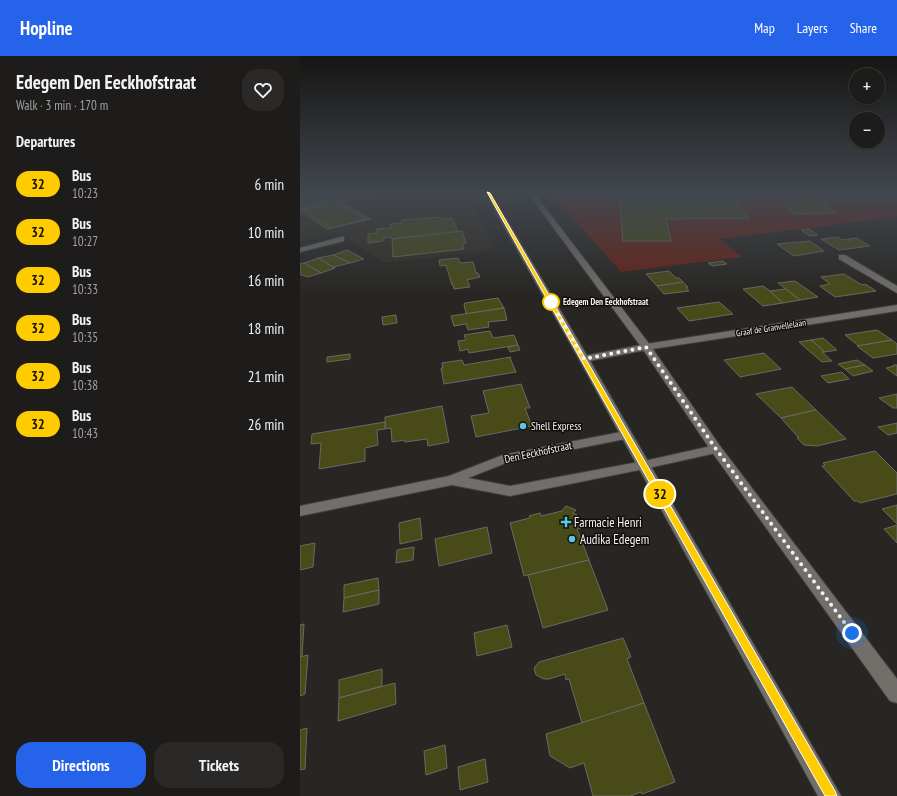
<!DOCTYPE html>
<meta charset="utf-8">
<style>
body{margin:0;font-family:"PT Sans Narrow",sans-serif;background:#2b2927;color:#f1f3f6;height:100vh;display:flex;flex-direction:column;font-size:15px;white-space:nowrap}
*{box-sizing:border-box;margin:0}
p{font-size:13px;color:#a1a1a2}
.icon{flex:none;width:22px;height:22px;fill:none;stroke:currentColor;stroke-width:2;stroke-linecap:round;stroke-linejoin:round}
.map{position:relative;flex:1;overflow:hidden}
.details{display:flex;flex-direction:column;background:#1e1c1a;width:300px}
.details>*{flex:none}
.badge{padding:0 8px;border-radius:13px;font-size:14px;line-height:26px}
.buttons{position:absolute;left:549px;top:12px;display:grid;gap:8px}
.buttons a{display:grid;place-items:center;width:36px;height:36px;border-radius:50%;background:#1e1c1a;box-shadow:0 1px 3px #0004,0 0 0 1px #3c3a39;font-size:20px}
.you{position:absolute;width:20px;height:20px;margin:-10px;border:3px solid #fff;border-radius:50%;background:#1a73e8;box-shadow:0 0 0 6px #1a73e833}
.map>.badge{position:absolute;translate:-50% -50%;box-shadow:0 0 0 2px #fff}
h2{padding:0 16px;font-size:15px;line-height:36px}
.round{display:grid;place-items:center;flex:none;width:42px;height:42px;border-radius:16px;background:#2b2927}
.summary{display:flex;align-items:center;justify-content:space-between;height:68px;padding:0 16px}
h1{font-size:19px;font-weight:600;line-height:30px}
.action{display:flex;gap:8px;margin-top:auto;padding:8px 16px}
.action a{flex:1;height:46px;border-radius:16px;background:#2563eb;color:#fff;font-size:16px;font-weight:600;line-height:46px;text-align:center}
.action a+a{background:#2b2927;color:#f1f3f6}
ul{padding:0;list-style:none}
li{display:flex;align-items:center;gap:12px;height:48px;padding:0 16px}
li div{flex:1}
li b{display:block;font-size:15px}
li em{font-style:normal}
li .badge{min-width:44px;font-weight:700;text-align:center}
header{display:flex;align-items:center;gap:24px;box-sizing:border-box;height:56px;padding:0 20px;background:#2563eb;color:#fff}
header strong{font-size:19px}
nav{display:flex;gap:22px;margin-inline-start:auto;font-size:14px}
main{display:flex;flex:1;min-height:0}
.map>svg:first-child{display:block}
.built{fill:#322d23}
.green{fill:#672217}
.building{fill:#484a18;stroke:#696a65}
.lines{fill:none;stroke-linecap:round;stroke-linejoin:round}
.street-casing{stroke:#43413d;stroke-width:2}
.secondary-casing{stroke:#43413d;stroke-width:2}
.street{fill:#726f6b;fill-rule:evenodd}
.secondary{fill:#726f6b;fill-rule:evenodd}
.line{fill:#fc0;stroke:#fff}
.walk{stroke:#f4f3f0;stroke-width:4;stroke-dasharray:0 7.2}
.stop-dot{fill:#fff;stroke:#fc0;stroke-width:2}
.poi-dot{fill:#58c9e3;stroke:#100f0d;stroke-width:1.5}
.labels{text-anchor:middle;stroke-width:3;stroke-linejoin:round;paint-order:stroke}
.far-stop-label{font-size:9px;font-weight:bold;fill:#f4f3f0;stroke:#100f0d;text-anchor:start}
.far-street-label{font-size:9px;fill:#f4f3f0;stroke:#100f0d}
.poi-label{font-size:11px;fill:#f4f3f0;stroke:#100f0d;text-anchor:start}
.street-label{font-size:11px;fill:#f4f3f0;stroke:#100f0d}
.near-poi-label{font-size:13px;fill:#f4f3f0;stroke:#100f0d;text-anchor:start}
</style>
<header>
<strong>Hopline</strong>
<nav><a>Map</a><a>Layers</a><a>Share</a></nav>
</header>
<main>
<section class="details">
<div class="summary"><div><h1>Edegem Den Eeckhofstraat</h1><p>Walk · 3 min · 170 m</p></div><a class="round"><svg class="icon" aria-label="heart" viewBox="0 0 24 24"><path d="M12 20l-8-8c-3-5 5-10 8-4 3-6 11-1 8 4z"/></svg></a></div>
<h2>Departures</h2>
<ul>
<li><span class="badge" style="background:#fc0;color:#111">32</span><div><b>Bus</b><p>10:23</p></div><em>6 min</em></li>
<li><span class="badge" style="background:#fc0;color:#111">32</span><div><b>Bus</b><p>10:27</p></div><em>10 min</em></li>
<li><span class="badge" style="background:#fc0;color:#111">32</span><div><b>Bus</b><p>10:33</p></div><em>16 min</em></li>
<li><span class="badge" style="background:#fc0;color:#111">32</span><div><b>Bus</b><p>10:35</p></div><em>18 min</em></li>
<li><span class="badge" style="background:#fc0;color:#111">32</span><div><b>Bus</b><p>10:38</p></div><em>21 min</em></li>
<li><span class="badge" style="background:#fc0;color:#111">32</span><div><b>Bus</b><p>10:43</p></div><em>26 min</em></li>
</ul>
<div class="action"><a>Directions</a><a>Tickets</a></div>
</section>
<div class="map">
<svg width="597" height="740" viewBox="0 0 597 740">
<rect width="100%" height="100%" fill="#282622"/>
<polygon class="built" points="0,137 167,137 195,194 84,207 38,176 0,186"/>
<polygon class="green" points="251,137 597,137 597,161 420,183 442,201 321,216"/>
<g class="building">
<polygon points="0,137 70,137 1,152"/>
<polygon points="70,137 75,137 40,145 71,163 27,173 1,155 5,154 31,172 66,163 35,144"/>
<polygon points="319,137 432,137 449,162 366,163 371,185 323,185"/>
<polygon points="476,137 591,137 597,141 597,145 523,145 535,157 494,158"/>
<polygon points="35,144 39,147 0,154 0,152"/>
<polygon points="39,147 66,163 31,172 5,154"/>
<polygon points="140,161 141,163 152,162 158,176 92,183 91,181 83,182 83,185 68,187 68,178 77,177 76,173 91,172 90,168 102,167 102,164"/>
<polygon points="509,173 518,179 510,180 501,174"/>
<polygon points="162,175 166,187 162,188 164,193 93,201 92,183"/>
<polygon points="538,181 542,184 556,182 570,190 539,194 521,183"/>
<polygon points="510,185 524,195 494,200 477,188"/>
<polygon points="47,194 64,203 50,207 33,199"/>
<polygon points="33,199 50,207 33,211 18,202"/>
<polygon points="18,202 33,211 35,212 21,217 4,207"/>
<polygon points="158,202 160,207 173,206 176,217 178,217 180,221 167,224 170,231 154,233 153,229 152,229 146,209 140,210 139,204"/>
<polygon points="423,205 427,208 412,210 408,207"/>
<polygon points="4,207 21,217 8,221 2,219 0,218 0,208"/>
<polygon points="369,215 376,222 379,222 383,226 357,230 346,218"/>
<polygon points="544,218 562,229 565,228 576,235 535,241 520,230 530,228 521,221"/>
<polygon points="495,225 518,241 500,244 478,227"/>
<polygon points="383,226 388,231 386,231 389,235 364,238 357,230"/>
<polygon points="463,230 470,235 483,247 463,250 443,233"/>
<polygon points="486,233 500,244 483,247 470,235"/>
<polygon points="198,242 204,252 166,258 164,248 165,247"/>
<polygon points="419,246 433,258 389,265 377,252"/>
<polygon points="204,252 207,264 188,266 189,271 168,274 166,268 154,270 151,260"/>
<polygon points="96,259 97,267 83,269 82,261"/>
<polygon points="577,274 592,284 559,290 545,279"/>
<polygon points="190,275 193,282 214,279 218,289 169,297 168,293 160,295 158,285 166,284 164,279"/>
<polygon points="523,282 537,294 525,296 511,284"/>
<polygon points="511,284 525,296 522,296 532,305 522,306 499,286"/>
<polygon points="592,284 597,288 597,298 573,302 557,290"/>
<polygon points="218,289 220,294 210,296 208,291"/>
<polygon points="464,297 481,313 440,321 424,304"/>
<polygon points="50,298 50,303 27,306 27,301"/>
<polygon points="211,301 210,302 216,316 144,328 141,312 143,312 142,307 162,304 164,309"/>
<polygon points="557,304 565,309 545,313 538,308"/>
<polygon points="565,309 573,315 553,320 545,313"/>
<polygon points="593,309 597,309 597,320 586,312 594,310"/>
<polygon points="542,316 549,323 528,327 521,320"/>
<polygon points="221,328 230,352 225,352 232,370 176,381 171,360 189,357 183,335"/>
<polygon points="492,331 516,354 481,362 456,338"/>
<polygon points="597,338 597,352 593,352 579,342"/>
<polygon points="142,350 149,386 128,390 127,383 105,386 105,384 92,386 91,372 85,373 85,361"/>
<polygon points="516,354 546,383 517,390 504,389 497,382 499,382 481,362"/>
<polygon points="85,366 85,373 77,374 78,389 65,392 65,405 19,413 21,387 11,388 12,378"/>
<polygon points="597,367 597,377 588,379 578,371"/>
<polygon points="575,395 597,417 597,438 560,447 558,445 554,445 522,410 525,409 523,407"/>
<polygon points="597,449 597,468 582,453"/>
<polygon points="266,450 276,454 273,457 277,459 281,472 277,473 289,504 224,520 210,467 230,462 229,460 240,457 241,460 262,455"/>
<polygon points="120,462 122,483 100,488 99,467"/>
<polygon points="597,469 597,487 584,473"/>
<polygon points="187,471 192,497 139,510 135,483"/>
<polygon points="15,487 13,511 0,514 0,490"/>
<polygon points="114,491 113,504 96,507 97,494"/>
<polygon points="289,504 308,554 243,572 228,519"/>
<polygon points="78,522 79,534 44,542 44,529"/>
<polygon points="79,534 79,548 43,556 44,542"/>
<polygon points="4,568 2,600 0,601 0,569"/>
<polygon points="207,569 212,591 177,600 174,577"/>
<polygon points="323,582 331,601 327,603 344,647 282,667 269,623 266,624 265,618 249,623 244,623 236,619 234,612 239,606"/>
<polygon points="8,599 5,638 0,640 0,601"/>
<polygon points="82,613 82,630 39,642 39,624"/>
<polygon points="95,627 96,648 38,665 39,642"/>
<polygon points="344,647 375,726 342,738 341,736 330,740 293,740 284,707 270,712 250,700 246,678"/>
<polygon points="7,672 5,713 0,714 0,674"/>
<polygon points="145,689 147,712 126,719 124,695"/>
<polygon points="185,703 188,726 160,734 158,711"/>
</g>
<g class="lines">
<g class="street-casing">
<g id="street">
<polygon points="41,181 44,181 44,185 0,196 0,192"/>
<polygon points="539,199 545,199 597,230 597,237 539,203"/>
<polygon points="597,249 597,255 346,294 284,306 279,303 284,300 346,288"/>
<polygon points="326,375 330,376 332,379 330,382 206,407 168,422 210,430 344,405 416,389 420,390 422,393 420,396 416,397 344,413 210,440 152,429 0,460 0,450 149,420 203,399"/>
</g>
</g>
<g class="secondary-casing">
<g id="secondary">
<polygon points="185,137 191,137 289,303 541,740 518,740 279,303"/>
<polygon points="228,137 234,137 350,289 420,390 597,623 597,647 590,645 412,396 342,292"/>
</g>
</g>
<use href="#street" class="street"/>
<use href="#secondary" class="secondary"/>
</g>
<linearGradient id="sky" x2="0" y2="1"><stop stop-color="#161513"/><stop offset="0.57" stop-color="#42474f"/><stop offset="1" stop-color="#42474f" stop-opacity="0"/></linearGradient>
<rect width="597" height="240" fill="url(#sky)"/>
<polygon class="line" points="187,136 190,137 535,735 537,740 525,740"/>
<g class="lines">
<polyline class="walk" points="251,246 249,243 284,303 346,291 416,393 552,577"/>
</g>
<circle class="stop-dot" cx="251" cy="246" r="8"/>
<g class="poi-dot">
<circle cx="223" cy="370" r="4"/>
<path d="M264 460h4v4h4v4h-4v4h-4v-4h-4v-4h4z"/>
<circle cx="272" cy="483" r="4"/>
</g>
<g class="labels">
<g class="far-stop-label">
<text x="263" y="249">Edegem Den Eeckhofstraat</text>
</g>
<g class="far-street-label">
<text transform="translate(471 272) rotate(-9)" y="3">Graaf de Granvellelaan</text>
</g>
<g class="poi-label">
<text x="231" y="374">Shell Express</text>
</g>
<g class="street-label">
<text transform="translate(238 396) rotate(-12)" y="4">Den Eeckhofstraat</text>
</g>
<g class="near-poi-label">
<text x="274" y="471">Farmacie Henri</text>
<text x="280" y="488">Audika Edegem</text>
</g>
</g>
</svg>
<div class="buttons">
<a>+</a>
<a>−</a>
</div>
<div class="you" style="left:552px;top:577px"></div>
<b class="badge" style="left:360px;top:438px;background:#fc0;color:#111">32</b>
</div>
</main>
